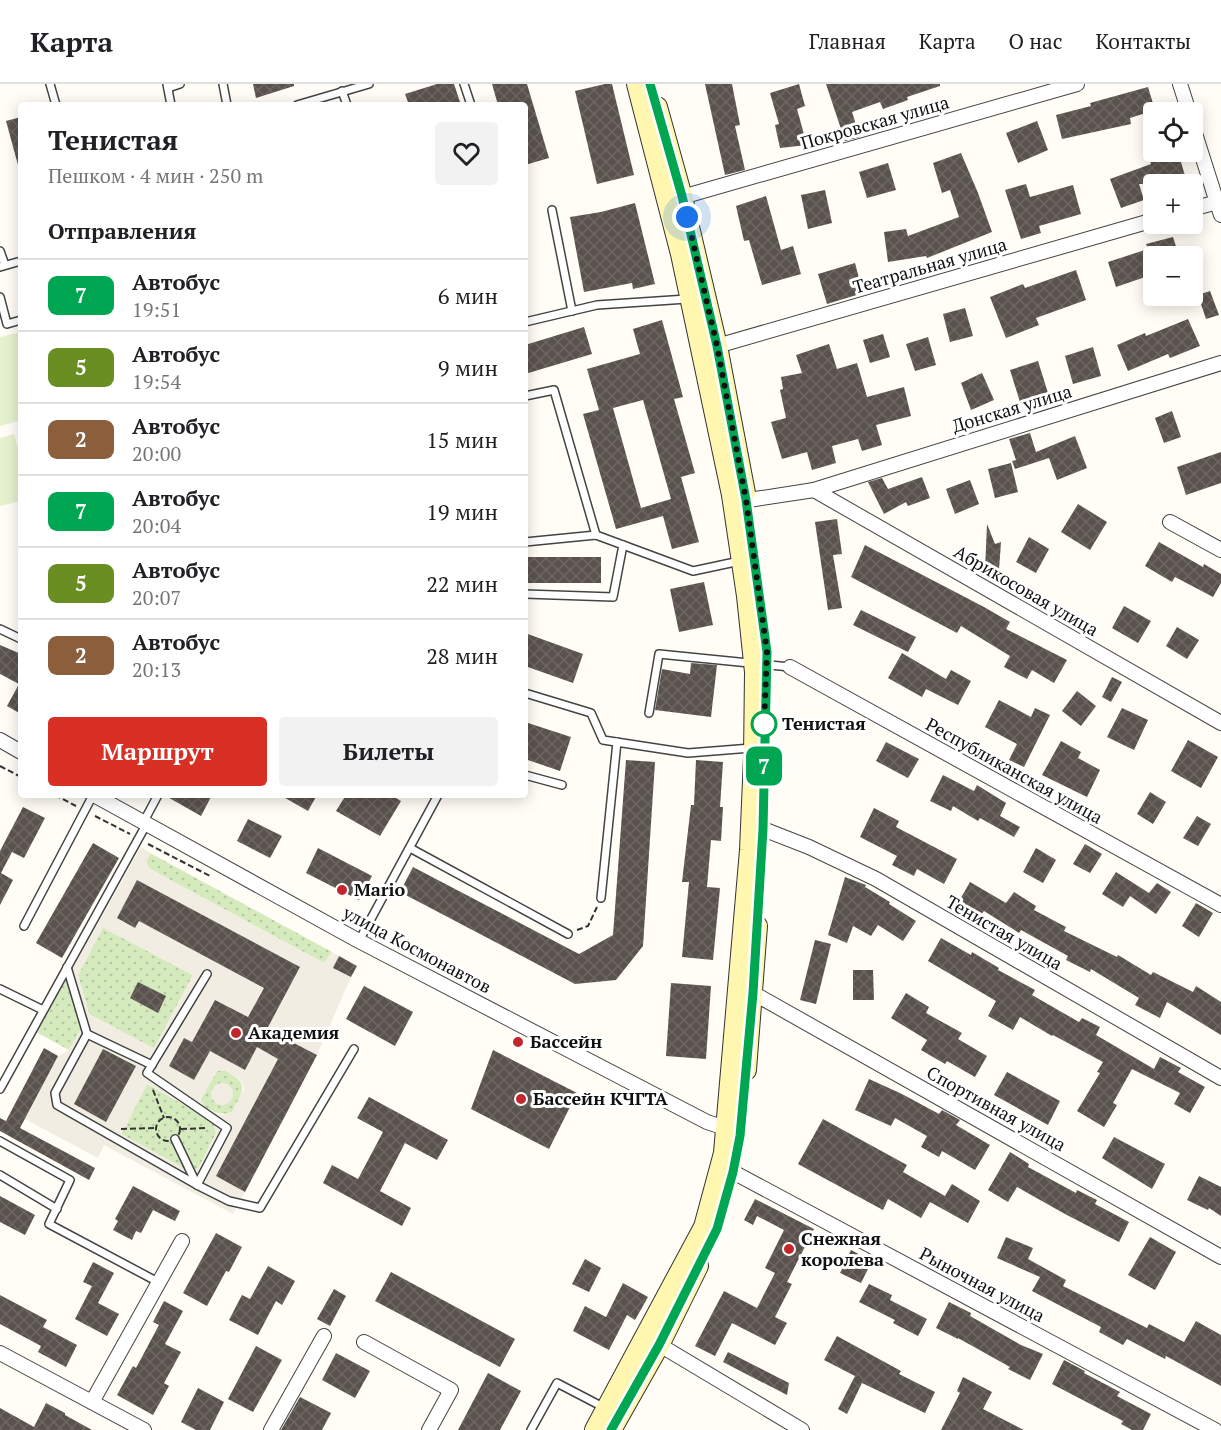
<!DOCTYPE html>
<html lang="ru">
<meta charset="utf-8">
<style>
body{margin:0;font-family:"PT Serif",serif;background:#f2f2f2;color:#202124;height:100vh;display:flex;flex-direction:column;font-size:22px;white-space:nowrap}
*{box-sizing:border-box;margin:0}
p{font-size:20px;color:#757577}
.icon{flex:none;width:33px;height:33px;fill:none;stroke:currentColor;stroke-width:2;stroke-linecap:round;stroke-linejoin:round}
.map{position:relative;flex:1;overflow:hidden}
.sheet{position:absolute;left:18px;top:18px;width:510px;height:696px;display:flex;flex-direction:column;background:#fff;border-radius:6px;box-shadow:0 3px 15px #0003}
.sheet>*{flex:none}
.badge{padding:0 12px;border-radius:9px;font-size:21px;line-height:39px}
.controls{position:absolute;left:1143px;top:18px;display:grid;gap:12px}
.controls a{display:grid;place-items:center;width:60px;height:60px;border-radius:6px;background:#fff;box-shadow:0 3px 15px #0003;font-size:30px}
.you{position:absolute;width:30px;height:30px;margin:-15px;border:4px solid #fff;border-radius:50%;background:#1a73e8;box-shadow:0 0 0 9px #1a73e833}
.map>.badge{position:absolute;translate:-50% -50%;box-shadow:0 0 0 3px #fff}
h2{padding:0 30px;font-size:22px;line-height:54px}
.round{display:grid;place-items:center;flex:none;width:63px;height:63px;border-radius:6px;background:#f2f2f2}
.headline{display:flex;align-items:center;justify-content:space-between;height:102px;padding:0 30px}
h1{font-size:28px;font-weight:700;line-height:45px}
.action{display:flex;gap:12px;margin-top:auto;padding:12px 30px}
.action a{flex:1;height:69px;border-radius:6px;background:#d93025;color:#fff;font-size:24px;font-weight:700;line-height:69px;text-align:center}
.action a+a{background:#f2f2f2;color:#202124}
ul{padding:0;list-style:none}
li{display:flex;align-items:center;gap:18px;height:72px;padding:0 30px;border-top:2px solid #e0e0e0}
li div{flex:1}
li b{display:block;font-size:22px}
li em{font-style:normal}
li .badge{min-width:66px;font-weight:700;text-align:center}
header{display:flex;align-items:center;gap:36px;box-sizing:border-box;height:84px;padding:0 30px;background:#fff;border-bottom:2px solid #e0e0e0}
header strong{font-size:28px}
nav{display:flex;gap:33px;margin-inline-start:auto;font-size:21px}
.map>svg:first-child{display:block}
.grass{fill:url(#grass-dots)}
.pitch{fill:#e6f2cf}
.plaza{fill:#f1ede2;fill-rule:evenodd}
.building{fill:url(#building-cross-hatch);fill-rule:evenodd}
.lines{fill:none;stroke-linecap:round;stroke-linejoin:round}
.lane-casing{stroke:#444;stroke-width:10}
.street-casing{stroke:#444;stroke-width:16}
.secondary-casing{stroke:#333;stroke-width:22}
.path{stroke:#333;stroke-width:2;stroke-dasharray:6 3;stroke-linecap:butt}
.lane{stroke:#fff;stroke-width:7}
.street{stroke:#fff;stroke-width:14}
.secondary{stroke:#fff6b0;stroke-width:20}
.line-casing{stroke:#fff;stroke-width:14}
.line{stroke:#00a651;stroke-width:9}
.walk{stroke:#111;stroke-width:6;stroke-dasharray:0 10.8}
.stop-dot{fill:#fff;stroke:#00a651;stroke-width:3}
.poi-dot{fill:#c4262e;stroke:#fff;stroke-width:2}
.labels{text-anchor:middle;stroke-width:6;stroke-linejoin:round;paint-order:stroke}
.street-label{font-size:18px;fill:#111;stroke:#fff}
.stop-label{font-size:18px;font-weight:bold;fill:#111;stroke:#fff;text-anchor:start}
.poi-label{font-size:18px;font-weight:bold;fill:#111;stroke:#fff;text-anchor:start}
</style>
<header>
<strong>Карта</strong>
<nav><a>Главная</a><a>Карта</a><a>О нас</a><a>Контакты</a></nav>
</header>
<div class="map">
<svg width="1221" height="1346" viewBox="0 0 1221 1346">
<defs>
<pattern id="grass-dots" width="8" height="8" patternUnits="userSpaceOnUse" patternTransform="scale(1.5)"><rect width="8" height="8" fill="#d5ebbd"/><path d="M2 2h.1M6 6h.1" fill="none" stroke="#b6c8a1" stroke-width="1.8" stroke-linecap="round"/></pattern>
<pattern id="building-cross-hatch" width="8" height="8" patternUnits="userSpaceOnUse" patternTransform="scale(1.5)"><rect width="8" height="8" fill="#5a524d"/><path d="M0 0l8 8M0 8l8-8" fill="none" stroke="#6d6662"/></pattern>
</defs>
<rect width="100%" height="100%" fill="#fffdf5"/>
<g class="grass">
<polygon points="150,769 332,868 324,879 150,785 146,778"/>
<polygon points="103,843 193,891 154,965 89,930 78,891"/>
<polygon points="67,894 81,945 69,966 36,948"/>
<path d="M225,986C250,1001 244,1005 232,1028C220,1032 215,1028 204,1023L201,1015L217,987Z"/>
<polygon points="147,1000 213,1037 216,1049 198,1085 187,1086 121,1050"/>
</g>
<g class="pitch">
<polygon points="21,248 21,336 0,342 0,253"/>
<polygon points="14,350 21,376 21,417 0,422 0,354"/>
</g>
<g class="plaza">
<path d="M141,763L152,770H150L146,778L150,785L324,879L332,868L339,872L333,884L351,893L317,971L267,945L300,884L137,796L117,834L135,844L139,837L264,904L248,933L215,916L192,958L184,954L169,982L194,996L210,967L245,986L257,963L278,975L216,1092L245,1108L233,1130L104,1061L98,1074L25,1035L58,972L69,966L81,945L67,894ZM103,844L193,891L154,964L89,930L78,891ZM225,986L238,994L243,1000L244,1005L232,1028L223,1031L218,1030L204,1023L201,1015L217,987ZM147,1000L213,1037L216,1049L199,1084L187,1086L122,1050Z"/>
<circle cx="222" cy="1010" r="11"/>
</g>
<g class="building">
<polygon points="253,0 294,0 294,2 256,14"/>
<polygon points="437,0 454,0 461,21 409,21 405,10"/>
<polygon points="492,0 527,0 549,74 525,81 525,21 498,21"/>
<polygon points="605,0 612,0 634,91 597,100 575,7"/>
<polygon points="705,0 732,0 740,41 735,42 745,86 725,91"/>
<polygon points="799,0 805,22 797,25 807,61 780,64 775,41 779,40 770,9"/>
<polygon points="826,0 940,0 940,2 907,13 908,16 883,25 880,18 852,28 860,53 845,57"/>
<polygon points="1148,3 1155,26 1130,34 1131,40 1062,55 1056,31 1091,22 1090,19"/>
<polygon points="21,33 21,80 18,81 6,37"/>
<polygon points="1037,37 1048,66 1018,79 1006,49"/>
<polygon points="1168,68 1178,68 1186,95 1165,100 1139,100 1144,116 1121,124 1110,95 1151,80 1149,73"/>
<polygon points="961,69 978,109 992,148 927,174 926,172 888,178 884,148 906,145 908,152 959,133 950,106 942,109 933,79"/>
<polygon points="888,79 896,106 867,114 859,88"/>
<polygon points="1026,100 1030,113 1073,101 1081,130 1039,142 1041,149 1021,155 1005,106"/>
<polygon points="825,106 832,139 808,145 801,111"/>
<polygon points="766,112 781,166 793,162 801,190 762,201 749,156 744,157 736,122"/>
<polygon points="635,119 655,200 633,205 632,199 584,208 570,133 601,128"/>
<polygon points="1173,153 1179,172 1154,172 1154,190 1116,203 1108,178 1148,165 1146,160"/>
<polygon points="855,179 863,209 827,220 818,190"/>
<polygon points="1076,186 1086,216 1036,234 1039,241 1006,254 990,213 1023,200 1025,204"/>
<polygon points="1210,207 1219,231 1206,235 1198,211"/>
<polygon points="965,224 973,252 950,258 943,230"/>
<polygon points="1188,235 1200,262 1170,274 1168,270 1128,287 1117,261 1145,249 1146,252"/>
<path d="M662,236L683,313L674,315L695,389L681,393L699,458L672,465L663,432L616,445L583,330L599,326L587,285L640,270L633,245ZM643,316L671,415L641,424L613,324Z"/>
<polygon points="584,243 592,270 525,290 525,261"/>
<polygon points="883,250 890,273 870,279 863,256"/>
<polygon points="928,253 936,281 915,287 906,260"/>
<polygon points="829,260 837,285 857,279 867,313 904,303 911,332 876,341 882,361 862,367 858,355 832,362 836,379 812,386 807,368 782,375 771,338 786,334 780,306 783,305 781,293 802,289 796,271"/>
<polygon points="1093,263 1101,292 1073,300 1065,272"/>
<polygon points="1038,277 1048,309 1020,318 1010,286"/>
<polygon points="982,289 994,316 971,326 961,299"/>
<polygon points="1172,327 1181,353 1164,359 1155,334"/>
<polygon points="1030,349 1036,368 1075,352 1087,384 1057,396 1049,374 1015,385 1012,377 1016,376 1009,355"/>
<polygon points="1221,368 1221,399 1186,411 1177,383"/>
<polygon points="1011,379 1018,408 995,414 988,385"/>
<polygon points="922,393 930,414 908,422 906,418 884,430 868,398 882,394 888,405"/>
<polygon points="970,396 979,420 955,430 946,405"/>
<polygon points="1078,420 1107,438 1090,466 1061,448"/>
<polygon points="837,435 842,470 833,471 842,524 828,526 815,438"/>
<polygon points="987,440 995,460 1001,458 999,486 985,486"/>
<polygon points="1029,453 1049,465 1036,489 1016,478"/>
<polygon points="1159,458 1203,483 1204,480 1221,490 1221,499 1213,513 1175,493 1172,498 1145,482"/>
<polygon points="865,461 984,523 1010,538 1006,545 1067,576 1054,599 1032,586 1027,595 1004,583 1010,572 961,542 957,549 851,493"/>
<rect x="525" y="473" width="76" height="26"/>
<polygon points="704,498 713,541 679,548 670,505"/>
<polygon points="1124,522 1151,537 1138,559 1112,544"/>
<polygon points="861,526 916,553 908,568 853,541"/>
<polygon points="1177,543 1199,556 1187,575 1166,562"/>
<polygon points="525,549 583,570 573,599 525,582"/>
<polygon points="0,561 21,570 21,630 7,622 19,600 0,590"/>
<polygon points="902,569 946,595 951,586 971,597 958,621 926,605 922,613 888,594"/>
<polygon points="691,579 717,581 711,633 655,626 662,585 690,590"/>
<polygon points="1112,593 1122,598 1111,618 1102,613"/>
<polygon points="1077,607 1096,622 1081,642 1062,627"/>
<polygon points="999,616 1031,633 1035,624 1050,631 1024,683 1009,676 1017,660 985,643"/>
<polygon points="1122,624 1148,636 1134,666 1107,653"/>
<polygon points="525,638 571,653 560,687 525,675"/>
<polygon points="1188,656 1218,673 1201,704 1171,687"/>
<polygon points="1061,657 1081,668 1078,674 1100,686 1087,713 1042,691"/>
<polygon points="886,658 919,675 908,694 876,677"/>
<polygon points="626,676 655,678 643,862 616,896 575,900 400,808 413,783 579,870 613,851"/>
<polygon points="696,676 723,678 720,723 723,723 721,757 711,756 707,803 720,804 713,876 682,873 689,798 682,798 691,721 694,721"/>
<polygon points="943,691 974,707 977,701 1006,719 1000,732 1020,743 1014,753 980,734 978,737 953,722 951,727 930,717"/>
<polygon points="1150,708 1166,718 1153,740 1137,730"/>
<polygon points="164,711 212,711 201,732"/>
<polygon points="280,711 317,711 308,727"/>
<polygon points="346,711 391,711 401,717 380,752 336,727"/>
<polygon points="23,723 45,734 24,774 12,768 1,789 13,796 0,821 0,767"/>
<polygon points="874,724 899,737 896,743 957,775 944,800 917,785 914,792 892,781 897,772 860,753"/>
<polygon points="1197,732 1211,740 1198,762 1183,754"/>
<polygon points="248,735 282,752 270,774 237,757"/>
<polygon points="93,759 119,774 62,874 36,859"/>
<polygon points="1085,760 1102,770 1090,789 1073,780"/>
<polygon points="318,764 372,792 359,816 306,789"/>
<polygon points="1036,764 1056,776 1043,799 1023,788"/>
<polygon points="1116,788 1149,809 1157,799 1171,808 1156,830 1130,812 1123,823 1102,810"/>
<polygon points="845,793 866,801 865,803 890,818 889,820 916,837 903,857 878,841 871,852 853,842 847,859 828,851"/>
<polygon points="137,796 300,883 267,945 317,971 245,1108 216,1092 278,975 257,963 245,986 210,967 194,996 169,982 184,954 192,958 215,916 248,933 264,904 139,837 135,844 117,834"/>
<polygon points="970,798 1006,819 1014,808 1036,822 1034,826 1066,843 1064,847 1117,873 1118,871 1151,891 1153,888 1193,908 1196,902 1221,918 1221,951 1167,918 1160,934 1135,921 1139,914 1091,885 1090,888 1066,876 1068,872 1021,846 1019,849 984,827 980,832 958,819"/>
<polygon points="1196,819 1213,829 1199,853 1182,842"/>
<polygon points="941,854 971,871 972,868 999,884 998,886 1035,906 1032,911 1079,938 1082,934 1100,943 1096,951 1154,985 1160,973 1181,984 1178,988 1205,1003 1190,1029 1174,1020 1180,1009 1132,985 1113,1019 1117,1021 1104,1043 1077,1027 1100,989 1097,988 1103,978 1053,951 1052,952 1020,933 1013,946 988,932 996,917 928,877"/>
<polygon points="815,856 831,860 816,920 800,916"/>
<polygon points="339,872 357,882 351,893 333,884"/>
<polygon points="853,886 873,886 874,916 853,916"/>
<polygon points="138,898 166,912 158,929 130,914"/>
<polygon points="671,899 711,902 706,975 666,972"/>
<polygon points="364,902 413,928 395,962 346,935"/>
<polygon points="906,909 929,923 926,929 962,949 958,955 987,972 975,993 947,977 945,980 921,966 927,956 891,934"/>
<polygon points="44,964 58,972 20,1044 95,1084 89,1096 0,1047 0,1034 6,1037"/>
<polygon points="103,965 136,982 106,1038 74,1020"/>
<polygon points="493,966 577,1009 549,1065 471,1025"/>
<polygon points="1007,988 1060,1017 1048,1041 994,1011"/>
<polygon points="869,995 902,1010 939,1030 942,1026 960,1036 956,1041 990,1061 975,1086 942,1067 939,1073 921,1063 927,1052 895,1034 891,1042 855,1026"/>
<polygon points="369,1013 448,1056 437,1076 405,1059 380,1107 411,1124 402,1142 323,1099 332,1081 358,1095 383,1048 357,1034"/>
<polygon points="823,1035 907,1081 903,1088 945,1112 952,1100 980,1117 968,1139 930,1118 921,1134 888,1115 883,1126 798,1080"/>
<polygon points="1114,1053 1165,1080 1152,1105 1102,1074"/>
<polygon points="1010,1068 1029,1080 1028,1083 1076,1109 1077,1106 1097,1116 1095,1120 1129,1138 1119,1158 1065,1130 1017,1103 1008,1118 988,1106"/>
<polygon points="1199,1092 1221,1103 1221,1132 1209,1124 1208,1126 1187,1116"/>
<polygon points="133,1102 180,1127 175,1137 153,1126 141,1149 136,1147 132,1156 113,1146 118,1137 115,1135"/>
<polygon points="0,1112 35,1131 25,1151 0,1138"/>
<polygon points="755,1115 814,1145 787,1198 792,1200 775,1233 787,1239 775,1261 732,1239 715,1272 695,1262 724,1207 757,1224 775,1189 765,1184 784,1146 757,1132 753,1141 744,1136"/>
<polygon points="216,1149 242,1163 229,1188 226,1187 207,1222 183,1209"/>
<polygon points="1006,1153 1033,1164 1028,1175 1066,1196 1063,1202 1147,1244 1149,1240 1184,1258 1196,1237 1221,1251 1221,1302 1166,1272 1165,1275 1127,1255 1123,1261 1099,1248 1101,1243 1032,1207 1040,1193 997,1174"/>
<polygon points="1150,1153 1176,1168 1155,1206 1128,1191"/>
<polygon points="851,1166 872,1177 861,1199 840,1189"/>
<polygon points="585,1175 601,1184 589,1208 572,1200"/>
<polygon points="93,1178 114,1189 98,1219 119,1230 107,1252 75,1235 92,1202 83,1198"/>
<polygon points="268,1182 295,1197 282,1221 276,1217 258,1251 229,1236 242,1211 250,1215"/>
<polygon points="391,1188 515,1255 500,1283 375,1217"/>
<polygon points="623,1199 648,1213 635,1236 627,1231 609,1266 573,1247 585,1222 606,1233"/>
<polygon points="869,1200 892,1211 890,1216 927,1235 918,1252 893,1239 895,1236 859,1218"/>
<polygon points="334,1205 346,1212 330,1242 317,1235"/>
<polygon points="0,1211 47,1236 43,1243 77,1261 66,1283 38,1268 41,1262 0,1240"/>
<polygon points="164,1217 183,1227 165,1260 181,1268 164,1299 169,1302 153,1331 117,1311 133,1282 136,1284 159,1241 153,1238"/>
<polygon points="949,1218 971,1229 970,1232 1021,1261 1043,1270 1030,1296 1008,1285 1010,1283 958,1254 958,1255 936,1244"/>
<polygon points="837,1252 901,1287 899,1290 935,1308 925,1329 862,1299 847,1330 838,1325 855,1292 824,1276"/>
<polygon points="256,1262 282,1276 253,1328 228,1315"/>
<polygon points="728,1268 789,1299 787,1311 723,1278"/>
<polygon points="336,1269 370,1287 355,1314 322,1296"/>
<polygon points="1064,1276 1085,1287 1084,1289 1120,1308 1117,1312 1151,1330 1143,1346 1132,1346 1121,1340 1123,1337 1052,1300"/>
<polygon points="488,1289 521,1307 500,1346 458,1346"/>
<polygon points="963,1293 992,1308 983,1325 1024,1346 941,1346 960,1309 957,1307"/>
<polygon points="198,1304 224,1318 210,1346 196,1346 181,1338"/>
<polygon points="300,1313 331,1329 322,1346 281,1346"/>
<polygon points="46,1319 65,1329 65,1331 92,1346 0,1346 0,1324 34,1343"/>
</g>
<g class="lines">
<g class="lane-casing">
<g id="lane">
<polyline points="50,0 56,21"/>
<polyline points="167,0 171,21"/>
<polyline points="223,0 227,21"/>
<polyline points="464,0 471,21"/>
<polyline points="168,4 180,0"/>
<polyline points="342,7 347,21"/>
<polyline points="297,21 369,0"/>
<polyline points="552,126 572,227"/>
<polyline points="0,167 5,181"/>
<polyline points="0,183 21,177"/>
<polyline points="0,213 7,240 21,236"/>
<polyline points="525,238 597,221 687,215"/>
<polyline points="525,312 554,306 596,451"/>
<polyline points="525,458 596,451 693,487 754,474"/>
<polyline points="525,510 613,513 623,461"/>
<polyline points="0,545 21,555"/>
<polyline points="525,609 591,629 603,656 688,669 764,663"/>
<polyline points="649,629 659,570 790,583"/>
<polyline points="525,691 562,701"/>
<polyline points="143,739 158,711"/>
<polyline points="410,764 568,850"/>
<polyline points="601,814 617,658"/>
<polyline points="24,842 93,711"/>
<polyline points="359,857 438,711"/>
<polyline points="67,883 87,950"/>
<polyline points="0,905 43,926"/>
<polyline points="152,981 87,950 55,1009 57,1021 197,1101 229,1117 260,1124 354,965"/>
<polyline points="0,1005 146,741"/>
<polyline points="175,1055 197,1101 227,1044 147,989 207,890"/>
<polyline points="0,1057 70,1096 49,1140 158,1198"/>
<polyline points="0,1091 57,1125"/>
<polyline points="531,1346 557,1299 605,1324"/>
</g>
</g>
<g class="street-casing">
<g id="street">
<polyline points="1180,0 1189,28"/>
<polyline points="1192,40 1221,131"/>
<polyline points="682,113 1077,0"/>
<polyline points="1192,125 1221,117"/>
<polyline points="717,262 1154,136"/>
<polyline points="814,406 1221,639"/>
<polyline points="736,418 814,406 1221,279"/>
<polyline points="1170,438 1221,466"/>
<polyline points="790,583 1221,821"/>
<polyline points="0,656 21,668"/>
<polyline points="94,711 359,857 707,1038 728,1045"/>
<polyline points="763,745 809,763 876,795 1221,994"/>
<polyline points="753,909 1221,1173"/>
<polyline points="733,1088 1215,1346"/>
<polyline points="653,1257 802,1346"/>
<polyline points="364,1258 451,1306 429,1346"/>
<polyline points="0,1269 144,1346"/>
<polyline points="92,1318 182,1157"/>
<polyline points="271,1346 324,1252"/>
</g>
</g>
<g class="secondary-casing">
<g id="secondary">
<polyline points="657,23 682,113 717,262 745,409"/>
<polyline points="746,986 757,842"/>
<polyline points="595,1346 704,1143 724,1069 750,766 754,673 755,588 747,512 732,411 681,170 637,0"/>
<polyline points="611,1346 659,1261 698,1182"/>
</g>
</g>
<g class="path">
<polyline points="0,682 21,693"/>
<polyline points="55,711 76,722"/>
<polyline points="95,732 130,750"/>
<polyline points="148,760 212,793"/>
<polyline points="577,846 588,842 597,823"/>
<polyline points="153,1006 164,1034"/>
<circle cx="168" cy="1045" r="12"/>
<polyline points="121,1045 156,1044"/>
<polyline points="181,1045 208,1044"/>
</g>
<use href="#lane" class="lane"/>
<use href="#street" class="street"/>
<use href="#secondary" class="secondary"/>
</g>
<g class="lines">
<g class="line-casing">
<polyline id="line" points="611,1346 659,1261 717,1145 733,1088 740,1052 753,909 763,745 767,568 746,416 717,262 682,112 650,0"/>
</g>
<use href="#line" class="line"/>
<polyline class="walk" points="687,133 717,262 746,416 767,568 764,640"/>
</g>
<circle class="stop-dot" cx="764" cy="640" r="12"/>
<g class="poi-dot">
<circle cx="342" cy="806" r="6"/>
<circle cx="236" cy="949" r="6"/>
<circle cx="518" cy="958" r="6"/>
<circle cx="521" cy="1015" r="6"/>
<circle cx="789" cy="1165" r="6"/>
</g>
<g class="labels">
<g class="street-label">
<text transform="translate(875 39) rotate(-16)" y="6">Покровская улица</text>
<text transform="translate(930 182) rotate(-16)" y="6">Театральная улица</text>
<text transform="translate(1012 325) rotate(-17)" y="6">Донская улица</text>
<text transform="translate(1026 507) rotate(30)" y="6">Абрикосовая улица</text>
<text transform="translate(1014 687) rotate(29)" y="6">Республиканская улица</text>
<text transform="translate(1004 849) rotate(30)" y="6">Тенистая улица</text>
<text transform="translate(417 866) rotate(28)" y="6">улица Космонавтов</text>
<text transform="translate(996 1025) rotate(29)" y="6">Спортивная улица</text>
<text transform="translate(982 1201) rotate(28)" y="6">Рыночная улица</text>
</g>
<g class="stop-label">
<text x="782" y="646">Тенистая</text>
</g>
<g class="poi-label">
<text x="354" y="812">Mario</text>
<text x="248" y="955">Академия</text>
<text x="530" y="964">Бассейн</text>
<text x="533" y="1021">Бассейн КЧГТА</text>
<text x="801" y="1161">Снежная<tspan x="801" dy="21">королева</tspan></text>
</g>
</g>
</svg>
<div class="controls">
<a><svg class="icon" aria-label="locate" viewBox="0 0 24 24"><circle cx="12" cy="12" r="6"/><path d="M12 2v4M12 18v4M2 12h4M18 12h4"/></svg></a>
<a>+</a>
<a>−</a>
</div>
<div class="you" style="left:687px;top:133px"></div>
<b class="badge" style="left:764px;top:682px;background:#00a651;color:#fff">7</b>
<section class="sheet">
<div class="headline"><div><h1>Тенистая</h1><p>Пешком · 4 мин · 250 m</p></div><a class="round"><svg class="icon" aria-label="heart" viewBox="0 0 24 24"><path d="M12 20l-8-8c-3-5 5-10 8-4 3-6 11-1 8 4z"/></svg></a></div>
<h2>Отправления</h2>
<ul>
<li><span class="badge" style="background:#00a651;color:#fff">7</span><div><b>Автобус</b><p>19:51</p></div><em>6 мин</em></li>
<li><span class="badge" style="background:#6b8e23;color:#fff">5</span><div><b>Автобус</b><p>19:54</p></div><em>9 мин</em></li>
<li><span class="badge" style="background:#8b5e3c;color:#fff">2</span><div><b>Автобус</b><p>20:00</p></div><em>15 мин</em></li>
<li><span class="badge" style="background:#00a651;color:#fff">7</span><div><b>Автобус</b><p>20:04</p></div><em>19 мин</em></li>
<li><span class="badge" style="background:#6b8e23;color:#fff">5</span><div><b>Автобус</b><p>20:07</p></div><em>22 мин</em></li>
<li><span class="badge" style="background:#8b5e3c;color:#fff">2</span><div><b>Автобус</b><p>20:13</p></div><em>28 мин</em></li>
</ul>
<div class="action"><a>Маршрут</a><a>Билеты</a></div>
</section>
</div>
